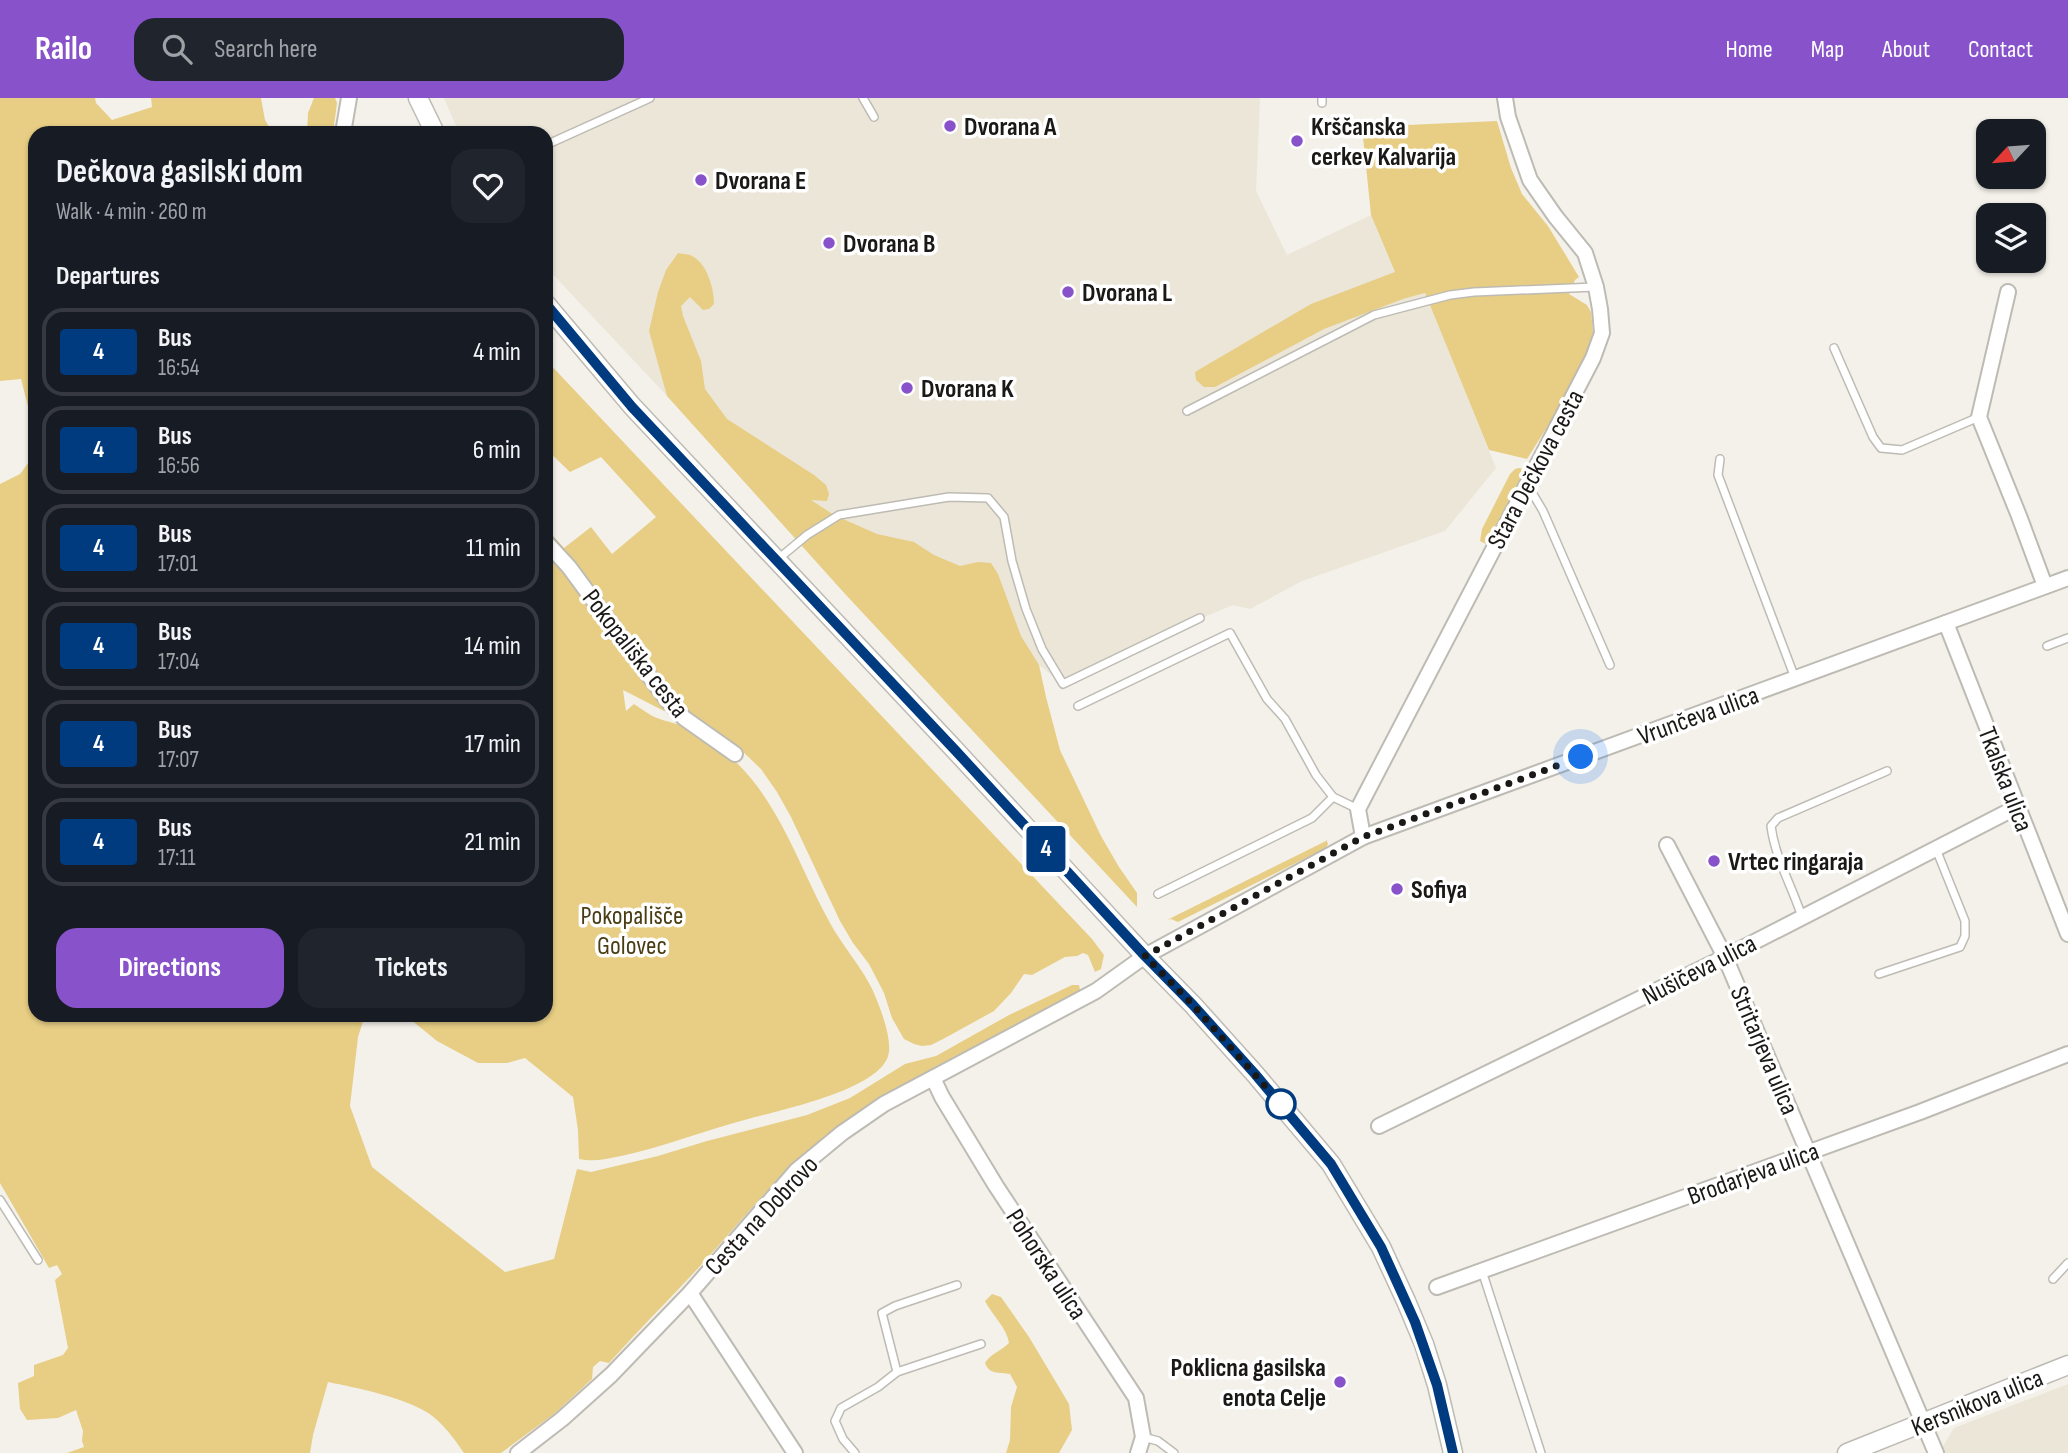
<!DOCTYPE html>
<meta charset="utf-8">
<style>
body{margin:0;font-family:"Sofia Sans Condensed",sans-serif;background:#20242c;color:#f1f3f6;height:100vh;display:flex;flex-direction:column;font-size:26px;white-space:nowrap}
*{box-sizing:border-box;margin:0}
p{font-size:23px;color:#9ea1a6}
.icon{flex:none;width:38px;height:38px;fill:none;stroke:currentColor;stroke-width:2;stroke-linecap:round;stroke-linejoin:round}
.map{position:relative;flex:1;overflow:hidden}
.side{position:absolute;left:28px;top:28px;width:525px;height:896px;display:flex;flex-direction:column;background:#171b24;border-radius:21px;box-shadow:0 2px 5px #0004}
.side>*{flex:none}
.badge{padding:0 14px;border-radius:5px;font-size:24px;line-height:46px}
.needle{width:46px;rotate:244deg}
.buttons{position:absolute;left:1976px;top:21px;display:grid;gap:14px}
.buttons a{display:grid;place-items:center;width:70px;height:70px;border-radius:14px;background:#171b24;box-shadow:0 2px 5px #0004;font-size:35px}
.you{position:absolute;width:35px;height:35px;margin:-18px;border:5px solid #fff;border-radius:50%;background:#1a73e8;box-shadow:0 0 0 10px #1a73e833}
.map>.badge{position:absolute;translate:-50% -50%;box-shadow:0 0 0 4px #fff}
h2{padding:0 28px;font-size:26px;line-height:63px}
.round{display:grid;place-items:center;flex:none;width:74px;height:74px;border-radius:21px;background:#20242c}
.overview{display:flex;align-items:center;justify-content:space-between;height:119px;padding:0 28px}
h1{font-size:33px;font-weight:700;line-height:52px}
.button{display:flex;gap:14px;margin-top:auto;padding:14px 28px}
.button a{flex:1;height:80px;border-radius:21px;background:#8752ca;color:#fff;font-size:28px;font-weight:700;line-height:80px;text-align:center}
.button a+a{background:#20242c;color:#f1f3f6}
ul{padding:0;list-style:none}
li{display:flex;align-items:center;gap:21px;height:88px;margin:0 14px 10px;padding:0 14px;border:4px solid #363941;border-radius:21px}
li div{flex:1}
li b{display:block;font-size:26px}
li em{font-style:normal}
li .badge{min-width:77px;font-weight:700;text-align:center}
header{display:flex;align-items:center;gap:42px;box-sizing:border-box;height:98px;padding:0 35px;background:#8752ca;color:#fff}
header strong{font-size:33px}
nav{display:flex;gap:38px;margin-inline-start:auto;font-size:24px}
.search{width:490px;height:63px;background:#20242c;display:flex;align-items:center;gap:18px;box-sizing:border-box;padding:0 24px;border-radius:21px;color:#9ea1a6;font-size:26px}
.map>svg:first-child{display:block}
.built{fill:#ebe6d8}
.green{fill:#e7ce84}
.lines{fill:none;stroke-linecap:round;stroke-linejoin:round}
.service-casing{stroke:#bdbbb3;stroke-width:10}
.minor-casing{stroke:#bdbbb3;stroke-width:18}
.tertiary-casing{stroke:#bdbbb3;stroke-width:21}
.service{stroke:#fff;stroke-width:7}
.minor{stroke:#fff;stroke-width:14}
.tertiary{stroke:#fff;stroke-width:18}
.line-casing{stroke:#fff;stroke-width:16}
.line{stroke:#003b80;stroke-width:10}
.walk{stroke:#1a1917;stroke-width:7;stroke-dasharray:0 12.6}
.poi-dot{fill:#8752ca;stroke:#fff;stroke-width:2.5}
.stop-dot{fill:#fff;stroke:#003b80;stroke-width:3.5}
.labels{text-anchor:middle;stroke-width:7;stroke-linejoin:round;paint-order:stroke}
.poi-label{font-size:26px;font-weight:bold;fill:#1a1917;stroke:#fff;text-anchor:start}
.street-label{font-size:26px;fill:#1a1917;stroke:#fff}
.park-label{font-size:26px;fill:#4a3d14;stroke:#fff}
</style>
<header>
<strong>Railo</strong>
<div class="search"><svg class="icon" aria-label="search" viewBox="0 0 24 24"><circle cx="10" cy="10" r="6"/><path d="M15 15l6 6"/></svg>Search here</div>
<nav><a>Home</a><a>Map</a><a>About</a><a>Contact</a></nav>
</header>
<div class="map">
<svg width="2068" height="1355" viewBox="0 0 2068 1355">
<rect width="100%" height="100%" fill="#f4f1ea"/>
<g class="built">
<polygon points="444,0 1260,0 1256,93 1287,157 1371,117 1395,174 1403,201 1425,195 1496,370 1445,433 1302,483 1250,511 1233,507 1185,527 1063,586 1039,567 847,498 667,298 546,169 546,35 459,35"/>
<polygon points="2068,1286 2068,1355 1939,1355 1954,1330"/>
</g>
<g class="green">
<polygon points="0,0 95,0 96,5 112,22 152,9 151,0 261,0 265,22 273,35 35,35 35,336 21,281 0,283"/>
<polygon points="314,0 335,0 337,5 333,35 307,35 308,15"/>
<polygon points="1497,23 1511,70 1522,96 1548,128 1579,179 1575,182 1569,196 1587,207 1591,214 1593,235 1586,257 1556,315 1527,361 1489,352 1425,195 1403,201 1324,231 1215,289 1204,289 1196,282 1195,274 1311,206 1395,174 1371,117 1362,29"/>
<path d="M678,155C680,156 688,156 690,157C707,164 714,190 714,206L709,211L703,212L690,199L681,208L683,218L701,263L705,291L727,321L814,377L826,387L829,396L827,403L811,402L834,417L877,436L914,444L934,457L960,468L978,464L991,465L998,476L1021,538L1039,567L1046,599L1060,652L1101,738L1119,769L1137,795V809L847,498L667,298L649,233L658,194L666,172Z"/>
<path d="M546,262L1092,841L1104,857L1101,871L1095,874L1088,857L1083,855L1077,858L1065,859L1032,877L1024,876L1011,895L994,913L945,940L931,947L922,948L914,946L904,941L892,920L884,895L869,866L853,845L840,823L791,719L777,694L761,671L740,651L679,607L589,486L586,504L667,612L664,613L623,592L626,613L634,606C642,611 649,617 657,620C666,624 678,625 687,630C702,637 723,652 735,663C780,706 800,770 829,823C842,848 867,875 876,900C882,915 894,946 887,961C872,993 781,1012 748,1021C705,1032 664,1049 621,1058C606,1061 594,1064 579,1061L578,1032L573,999L525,960L507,965H478L437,943L405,917H546V430L564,450L591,429L612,456L656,419L601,359L570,374L546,351Z"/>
<path d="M35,356V917H365L358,939L350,1008L372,1069L505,1174L554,1161L577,1071L591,1074L658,1058L707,1043L807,1017L850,1000L905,966L936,958L1009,917L1072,887H1079L1080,892C1000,938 914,975 838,1028C789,1063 751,1112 711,1156C678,1193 642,1228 609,1265L600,1263L593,1269L592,1281L554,1316L501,1355H464C454,1340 439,1320 423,1312C397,1298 357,1290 328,1284L313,1337L310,1355H67L84,1349L82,1343L83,1333L76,1312L58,1320L27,1322L20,1311L18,1285L34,1278V1267L63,1257L68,1250L55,1182L62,1176L57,1167L49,1170L0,1085V386L20,376Z"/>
<polygon points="1519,370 1524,371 1526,376 1491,440 1486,446 1480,443 1482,431 1510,376 1515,371"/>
<polygon points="1326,741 1328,746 1326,750 1178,824 1171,821 1167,822 1326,743"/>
<path d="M992,1196L1001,1199L1029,1239L1069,1306L1072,1332L1059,1355H1006L1010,1342L1011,1309L1017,1289L1010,1276C1000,1274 989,1277 985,1265C990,1256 1001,1253 1009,1245C1007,1230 992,1217 985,1203Z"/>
</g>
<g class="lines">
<g class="service-casing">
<g id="service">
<polyline points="863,0 874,19"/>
<polyline points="1322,5 1322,0"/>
<polyline points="546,47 650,0"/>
<polyline points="1834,250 1873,339 1881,350 1902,352 1979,319"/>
<polyline points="1187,313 1374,217 1450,197 1474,194 1595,189"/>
<polyline points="1720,361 1718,377 1795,580"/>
<polyline points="1527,386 1543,413 1610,567"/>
<polyline points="777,462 807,437 839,417 949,399 988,400 1004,419 1012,463 1026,511 1042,551 1063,586 1200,520"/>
<polyline points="2047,548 2068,540"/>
<polyline points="1078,608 1230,535 1267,601 1285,621 1316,677 1333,699 1358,711"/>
<polyline points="1158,796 1312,720 1333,699"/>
<path d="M1802,819C1792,788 1775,760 1771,728L1778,720L1887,673"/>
<polyline points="1879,876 1960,849 1965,838 1965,823 1936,751"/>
<polyline points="0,1102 38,1162"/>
<polyline points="1482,1173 1541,1355"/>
<polyline points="2053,1181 2068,1165"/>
<polyline points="897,1274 882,1215 895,1208 957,1187"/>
<polyline points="1143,1339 1158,1343 1174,1355"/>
<polyline points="855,1355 843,1341 835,1323 841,1310 878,1289 897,1274 981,1246"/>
</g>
</g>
<g class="minor-casing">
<g id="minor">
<polyline points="343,35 349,0"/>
<polyline points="2008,194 1979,319 2019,418 2045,488"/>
<polyline points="546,444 569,469 667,602 684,620 735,656"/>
<polyline points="1946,525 2068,836"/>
<polyline points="1363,739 1358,711 1593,260 1602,235 1600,211 1596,189 1585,155 1555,118 1530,82 1508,19 1505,0"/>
<polyline points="1667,747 1725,859 1936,1355"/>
<polyline points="933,980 942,999 996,1088 1136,1300 1143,1339 1138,1355"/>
<polyline points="1379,1028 1725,859 2017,709"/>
<polyline points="1437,1189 1920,1014 2068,956"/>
<polyline points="690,1195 795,1355"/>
<polyline points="518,1355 562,1321 611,1277 690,1195 796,1073 842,1035 884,1006 1096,893 1145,858 1363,739 2068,480"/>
</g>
</g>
<g class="tertiary-casing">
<g id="tertiary">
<polyline points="418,0 435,35"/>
<polyline points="546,206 632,308 955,652 1145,858 1193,907 1255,976 1331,1066 1381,1149 1406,1203 1424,1246 1437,1287 1453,1355"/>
<polyline points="1847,1355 2068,1267"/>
</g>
</g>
<use href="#service" class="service"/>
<use href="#minor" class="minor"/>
<use href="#tertiary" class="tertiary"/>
</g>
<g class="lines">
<g class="line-casing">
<polyline id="line" points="546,206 632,309 955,652 1145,858 1193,907 1255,976 1331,1066 1381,1149 1415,1224 1437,1287 1453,1355"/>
</g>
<use href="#line" class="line"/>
<polyline class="walk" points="1281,1006 1193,907 1145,858 1363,739 1581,659"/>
</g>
<g class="poi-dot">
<circle cx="950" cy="28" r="7"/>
<circle cx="1297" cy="43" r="7"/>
<circle cx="701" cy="82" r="7"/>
<circle cx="829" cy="145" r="7"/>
<circle cx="1068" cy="194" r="7"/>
<circle cx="907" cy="290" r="7"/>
<circle cx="1714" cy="763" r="7"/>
<circle cx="1397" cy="791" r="7"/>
<circle cx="1340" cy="1284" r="7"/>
</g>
<circle class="stop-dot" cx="1281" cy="1006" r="14"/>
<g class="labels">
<g class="poi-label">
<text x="964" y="37">Dvorana A</text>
<text x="1311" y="37">Krščanska<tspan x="1311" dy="30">cerkev Kalvarija</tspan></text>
<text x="715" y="91">Dvorana E</text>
<text x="843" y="154">Dvorana B</text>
<text x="1082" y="203">Dvorana L</text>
<text x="921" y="299">Dvorana K</text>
<text x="1728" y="772">Vrtec ringaraja</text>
<text x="1411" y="800">Sofiya</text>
<text x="1326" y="1278" text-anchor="end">Poklicna gasilska<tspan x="1326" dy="30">enota Celje</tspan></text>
</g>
<g class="street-label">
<text transform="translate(1535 371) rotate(-62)" y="9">Stara Dečkova cesta</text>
<text transform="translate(636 555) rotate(52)" y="9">Pokopališka cesta</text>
<text transform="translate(1698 617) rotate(-20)" y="9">Vrunčeva ulica</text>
<text transform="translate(2006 681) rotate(69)" y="9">Tkalska ulica</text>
<text transform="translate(1699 871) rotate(-27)" y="9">Nušičeva ulica</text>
<text transform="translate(1765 952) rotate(67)" y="9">Stritarjeva ulica</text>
<text transform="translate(1753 1075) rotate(-20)" y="9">Brodarjeva ulica</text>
<text transform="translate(761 1117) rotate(-47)" y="9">Cesta na Dobrovo</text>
<text transform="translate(1047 1166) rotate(57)" y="9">Pohorska ulica</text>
<text transform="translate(1977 1304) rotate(-22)" y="9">Kersnikova ulica</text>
</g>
<g class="park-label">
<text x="632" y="826">Pokopališče<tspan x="632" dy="30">Golovec</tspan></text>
</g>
</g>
</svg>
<div class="buttons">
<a><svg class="needle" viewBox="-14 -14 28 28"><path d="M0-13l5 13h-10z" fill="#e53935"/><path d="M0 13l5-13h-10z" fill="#9ea1a6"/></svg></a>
<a><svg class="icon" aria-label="layers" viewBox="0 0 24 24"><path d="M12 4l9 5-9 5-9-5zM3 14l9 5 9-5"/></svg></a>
</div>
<div class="you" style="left:1581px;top:659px"></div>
<b class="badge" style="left:1046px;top:751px;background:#003b80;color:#fff">4</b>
<section class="side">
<div class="overview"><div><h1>Dečkova gasilski dom</h1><p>Walk · 4 min · 260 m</p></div><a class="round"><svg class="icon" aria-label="heart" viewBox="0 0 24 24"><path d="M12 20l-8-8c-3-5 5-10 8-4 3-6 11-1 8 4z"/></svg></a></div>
<h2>Departures</h2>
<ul>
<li><span class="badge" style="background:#003b80;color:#fff">4</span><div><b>Bus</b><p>16:54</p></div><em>4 min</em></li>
<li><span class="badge" style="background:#003b80;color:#fff">4</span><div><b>Bus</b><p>16:56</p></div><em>6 min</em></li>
<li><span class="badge" style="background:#003b80;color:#fff">4</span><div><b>Bus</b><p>17:01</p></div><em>11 min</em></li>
<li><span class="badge" style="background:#003b80;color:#fff">4</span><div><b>Bus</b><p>17:04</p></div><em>14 min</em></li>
<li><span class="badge" style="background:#003b80;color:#fff">4</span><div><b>Bus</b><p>17:07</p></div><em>17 min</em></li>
<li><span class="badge" style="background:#003b80;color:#fff">4</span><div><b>Bus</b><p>17:11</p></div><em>21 min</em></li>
</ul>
<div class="button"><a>Directions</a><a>Tickets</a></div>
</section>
</div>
